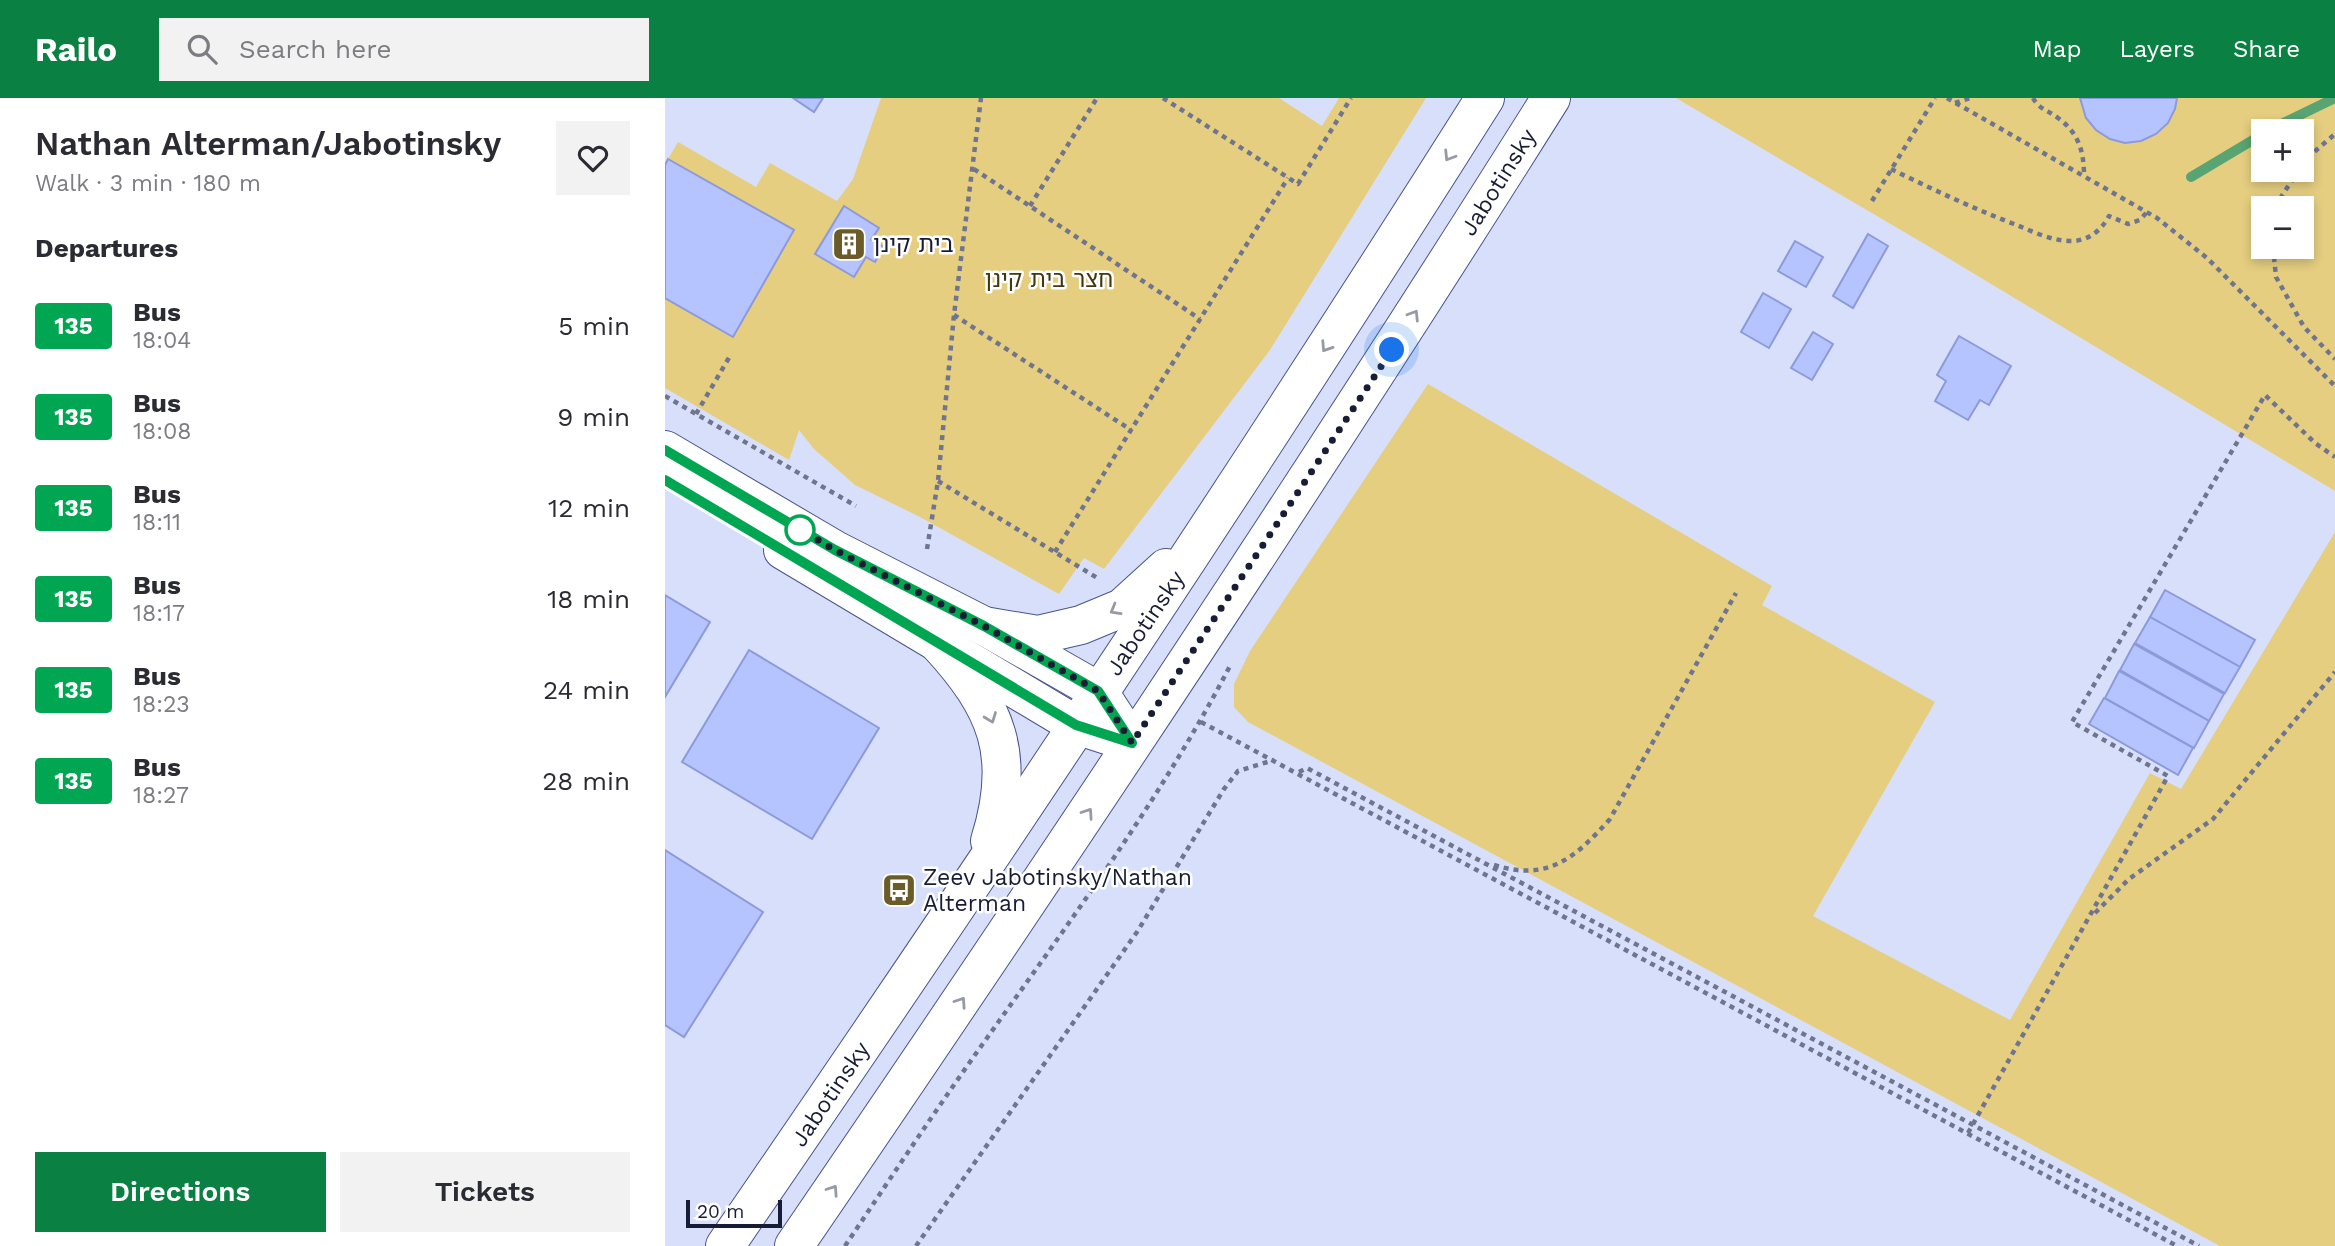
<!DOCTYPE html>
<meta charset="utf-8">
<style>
body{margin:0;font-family:"Work Sans","Noto Sans Hebrew",sans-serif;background:#f2f2f3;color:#2b2b33;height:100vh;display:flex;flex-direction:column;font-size:26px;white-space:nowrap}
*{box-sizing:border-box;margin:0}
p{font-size:23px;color:#7c7c81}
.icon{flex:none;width:38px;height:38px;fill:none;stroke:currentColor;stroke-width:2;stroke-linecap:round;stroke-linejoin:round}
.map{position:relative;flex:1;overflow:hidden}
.panel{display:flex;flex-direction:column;background:#fff;width:665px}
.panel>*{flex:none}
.badge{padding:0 14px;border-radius:5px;font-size:24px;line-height:46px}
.buttons{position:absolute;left:1586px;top:21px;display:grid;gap:14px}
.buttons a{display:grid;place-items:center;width:63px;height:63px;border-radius:0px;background:#fff;box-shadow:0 4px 10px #0003;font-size:35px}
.scale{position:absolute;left:21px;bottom:18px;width:96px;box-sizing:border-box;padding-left:7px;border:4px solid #181d35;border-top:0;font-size:19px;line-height:24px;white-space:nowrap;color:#181d35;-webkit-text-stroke:5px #fff;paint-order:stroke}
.you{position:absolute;width:35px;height:35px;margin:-18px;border:5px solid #fff;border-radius:50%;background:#1a73e8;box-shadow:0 0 0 10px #1a73e833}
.map>.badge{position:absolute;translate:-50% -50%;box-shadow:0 0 0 4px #fff}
h2{padding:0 35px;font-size:26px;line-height:63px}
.round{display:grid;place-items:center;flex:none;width:74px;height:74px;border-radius:0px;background:#f2f2f3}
.summary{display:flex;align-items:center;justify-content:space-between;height:119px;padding:0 35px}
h1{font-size:33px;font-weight:600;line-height:52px}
.action{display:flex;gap:14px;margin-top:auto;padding:14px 35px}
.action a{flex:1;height:80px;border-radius:0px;background:#0b8043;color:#fff;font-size:28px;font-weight:600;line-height:80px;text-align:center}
.action a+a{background:#f2f2f3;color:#2b2b33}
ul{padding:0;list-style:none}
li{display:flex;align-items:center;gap:21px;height:91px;padding:0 35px}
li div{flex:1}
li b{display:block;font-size:26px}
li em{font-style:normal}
li .badge{min-width:77px;font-weight:700;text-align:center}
header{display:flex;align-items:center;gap:42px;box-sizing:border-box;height:98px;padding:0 35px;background:#0b8043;color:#fff}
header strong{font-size:33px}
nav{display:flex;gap:38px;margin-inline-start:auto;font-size:24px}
.search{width:490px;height:63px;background:#f2f2f3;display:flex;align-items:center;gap:18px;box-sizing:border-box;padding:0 24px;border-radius:0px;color:#7c7c81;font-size:26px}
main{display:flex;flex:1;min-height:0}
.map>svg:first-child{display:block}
.green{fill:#e5ce80;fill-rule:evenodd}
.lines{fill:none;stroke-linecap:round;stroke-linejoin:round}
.stream{stroke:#58a472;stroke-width:10}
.building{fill:#b5c3ff;stroke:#8c9ad9;stroke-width:2}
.tertiary-casing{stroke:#49548d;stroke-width:40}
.secondary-casing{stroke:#49548d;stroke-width:40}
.path{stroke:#6f758f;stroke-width:4.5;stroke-dasharray:5 5;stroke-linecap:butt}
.tertiary{stroke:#fff;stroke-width:38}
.secondary{stroke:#fff;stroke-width:38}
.oneway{stroke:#9799a4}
.line-casing{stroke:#fff;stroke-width:16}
.line{stroke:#00a651;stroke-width:10}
.walk{stroke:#181d35;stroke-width:7;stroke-dasharray:0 12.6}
.stop-dot{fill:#fff;stroke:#00a651;stroke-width:3.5}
.labels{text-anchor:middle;stroke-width:5;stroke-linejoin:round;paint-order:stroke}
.street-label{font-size:23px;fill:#181d35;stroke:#fff}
.poi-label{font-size:23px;fill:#181d35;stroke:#fff;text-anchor:start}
.park-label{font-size:23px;fill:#423713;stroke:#fff}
</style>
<header>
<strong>Railo</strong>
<div class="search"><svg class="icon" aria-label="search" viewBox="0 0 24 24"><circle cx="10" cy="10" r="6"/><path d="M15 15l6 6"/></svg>Search here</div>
<nav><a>Map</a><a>Layers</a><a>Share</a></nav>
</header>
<main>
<section class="panel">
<div class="summary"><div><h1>Nathan Alterman/Jabotinsky</h1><p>Walk · 3 min · 180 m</p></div><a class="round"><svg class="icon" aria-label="heart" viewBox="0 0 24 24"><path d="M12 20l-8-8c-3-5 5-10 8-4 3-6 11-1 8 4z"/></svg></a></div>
<h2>Departures</h2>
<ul>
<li><span class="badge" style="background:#00a651;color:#fff">135</span><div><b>Bus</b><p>18:04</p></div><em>5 min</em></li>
<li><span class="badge" style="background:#00a651;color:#fff">135</span><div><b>Bus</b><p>18:08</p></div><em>9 min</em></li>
<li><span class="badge" style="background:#00a651;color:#fff">135</span><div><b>Bus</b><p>18:11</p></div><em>12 min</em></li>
<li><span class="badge" style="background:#00a651;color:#fff">135</span><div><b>Bus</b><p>18:17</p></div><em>18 min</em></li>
<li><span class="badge" style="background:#00a651;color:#fff">135</span><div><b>Bus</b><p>18:23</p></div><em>24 min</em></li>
<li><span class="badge" style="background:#00a651;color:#fff">135</span><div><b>Bus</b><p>18:27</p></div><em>28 min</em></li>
</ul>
<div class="action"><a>Directions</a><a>Tickets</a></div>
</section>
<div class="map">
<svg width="1670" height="1148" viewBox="0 0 1670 1148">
<rect width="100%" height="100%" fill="#d8dffa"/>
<g class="green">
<polygon points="216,0 614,0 657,28 674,0 761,0 605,252 439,471 419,460 394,496 255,419 190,387 149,351 134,332 124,362 0,290 0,200 68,239 129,133 3,61 13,44 91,89 105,65 172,103 188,81"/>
<path d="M1011,0H1670V393L1258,145ZM1598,33H1636V72H1598ZM1598,110H1636V149H1598Z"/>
<polygon points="763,286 1107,488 1097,507 1270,604 1148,818 1345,922 1485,675 1516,691 1670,434 1670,1148 1555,1148 583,624 569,609 569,586 585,553"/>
</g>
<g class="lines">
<g class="stream">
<polyline points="1602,33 1670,0"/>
<polyline points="1526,79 1598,36"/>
</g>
</g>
<g class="building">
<polygon points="128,0 158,0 149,14"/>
<polygon points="1415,0 1512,0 1510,11 1503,25 1491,36 1476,43 1460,45 1445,41 1431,32 1421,20"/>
<polygon points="3,61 129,132 68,239 0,200 0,67"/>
<polygon points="179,108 214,130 206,142 219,149 210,164 201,159 189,179 150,156"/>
<polygon points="1203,136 1223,148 1188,210 1168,198"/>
<polygon points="1130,143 1158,159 1141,189 1113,173"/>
<polygon points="1098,195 1126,211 1104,250 1076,234"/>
<polygon points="1148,234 1168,246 1147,282 1126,270"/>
<polygon points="1294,238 1346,268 1324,307 1315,302 1303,322 1270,303 1281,283 1272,277"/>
<polygon points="1500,492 1590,542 1575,569 1485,519"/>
<polygon points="0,497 45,524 0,599"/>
<polygon points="1485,519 1575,569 1560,595 1470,545"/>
<polygon points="1469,546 1559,596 1544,623 1455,572"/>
<polygon points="84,552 214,630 147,741 17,664"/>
<polygon points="1454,573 1544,623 1529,650 1440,600"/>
<polygon points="1439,600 1528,650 1513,677 1424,626"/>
<polygon points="0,752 98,814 19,939 0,927"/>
</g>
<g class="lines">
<g class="tertiary-casing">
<g id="tertiary">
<polyline points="0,352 170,452 319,528 433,593 467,645"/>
<polyline points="118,452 411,627 445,638"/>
</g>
</g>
<g class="secondary-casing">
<g id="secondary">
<polyline points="319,528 373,537 416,527 457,510 501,470"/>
<path d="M273,545C332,609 352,657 325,743"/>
<path d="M60,1148C320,770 575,388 820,0"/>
<path d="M129,1148C388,769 642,388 886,0"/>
</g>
</g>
<g class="path">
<polyline points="498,0 633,86 686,0"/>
<polyline points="1282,0 1492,120 1542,160 1670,288"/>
<path d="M1368,0C1375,12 1383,12 1393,20C1414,35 1419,54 1419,78"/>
<polyline points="1290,5 1305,0"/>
<polyline points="1636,68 1641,61 1670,36"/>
<polyline points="309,71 535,221"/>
<path d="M1226,71C1267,91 1307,110 1349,126C1367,133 1386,143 1406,143C1423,143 1436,133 1444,118L1463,126L1475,122L1482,114"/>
<polyline points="1207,103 1270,0"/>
<polyline points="365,108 432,0"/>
<polyline points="1613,110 1614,102 1634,72"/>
<polyline points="1608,149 1611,179 1639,229 1670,261"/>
<polyline points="289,217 466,332"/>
<polyline points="0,298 191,408"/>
<polyline points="31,316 65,258"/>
<polyline points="273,383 434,481"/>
<polyline points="262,451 273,383 289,217 316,0"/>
<polyline points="390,454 623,80"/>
<polyline points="536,624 1512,1148"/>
<polyline points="634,674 642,670 1534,1148"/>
<path d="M829,767C883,784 910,760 945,721L1071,495"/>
<polyline points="1430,815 1464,781 1548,721 1670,574"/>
<polyline points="1303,1035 1503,678 1407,624 1600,297 1650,345 1670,359"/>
<path d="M180,1148C225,1081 270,1013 317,947C405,823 496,701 566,566"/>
<polyline points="251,1148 472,834 559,691 573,673 609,662"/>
</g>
<use href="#tertiary" class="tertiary"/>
<use href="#secondary" class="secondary"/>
</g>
<defs><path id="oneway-chevron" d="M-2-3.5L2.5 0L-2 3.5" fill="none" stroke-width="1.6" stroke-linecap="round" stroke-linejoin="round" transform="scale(1.75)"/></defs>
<g class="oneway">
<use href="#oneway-chevron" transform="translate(784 58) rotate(122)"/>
<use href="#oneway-chevron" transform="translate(749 217) rotate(-58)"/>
<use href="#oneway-chevron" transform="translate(661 249) rotate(123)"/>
<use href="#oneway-chevron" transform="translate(450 512) rotate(150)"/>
<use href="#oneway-chevron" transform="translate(326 620) rotate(69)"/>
<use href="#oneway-chevron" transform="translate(423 715) rotate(-56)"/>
<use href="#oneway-chevron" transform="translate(296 904) rotate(-56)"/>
<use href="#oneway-chevron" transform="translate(168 1092) rotate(-56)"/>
</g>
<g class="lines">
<g class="line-casing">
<polyline id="line" points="0,352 170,452 319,528 433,593 467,645 411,627 0,382"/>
</g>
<use href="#line" class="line"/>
<polyline class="walk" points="135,432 128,427 170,452 319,528 433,593 467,645 727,252"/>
</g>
<defs>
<g id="building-square" transform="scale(1.75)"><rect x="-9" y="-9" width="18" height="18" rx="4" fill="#6a5b28" stroke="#fff"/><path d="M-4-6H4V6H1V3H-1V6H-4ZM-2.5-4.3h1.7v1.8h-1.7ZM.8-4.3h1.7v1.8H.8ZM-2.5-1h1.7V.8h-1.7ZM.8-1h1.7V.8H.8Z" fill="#fff"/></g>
<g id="bus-square" transform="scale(1.75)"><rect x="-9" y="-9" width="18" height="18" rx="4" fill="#6a5b28" stroke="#fff"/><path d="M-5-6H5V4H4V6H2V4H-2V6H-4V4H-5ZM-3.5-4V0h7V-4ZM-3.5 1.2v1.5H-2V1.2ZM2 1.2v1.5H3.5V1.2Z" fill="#fff"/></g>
</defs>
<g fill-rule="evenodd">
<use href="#building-square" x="184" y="146"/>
<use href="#bus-square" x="234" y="792"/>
</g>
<circle class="stop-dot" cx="135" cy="432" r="14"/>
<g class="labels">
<g class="street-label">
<text transform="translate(833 84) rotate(-58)" y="8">Jabotinsky</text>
<text transform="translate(480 525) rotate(-56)" y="8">Jabotinsky</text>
<text transform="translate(165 996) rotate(-56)" y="8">Jabotinsky</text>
</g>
<g class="poi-label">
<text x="208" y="154">בית קינן</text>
<text x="258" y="787">Zeev Jabotinsky/Nathan<tspan x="258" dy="26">Alterman</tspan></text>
</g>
<g class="park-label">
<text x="384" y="189">חצר בית קינן</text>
</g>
</g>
</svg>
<div class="buttons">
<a>+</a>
<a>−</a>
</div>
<div class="scale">20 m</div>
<div class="you" style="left:727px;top:252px"></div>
</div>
</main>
